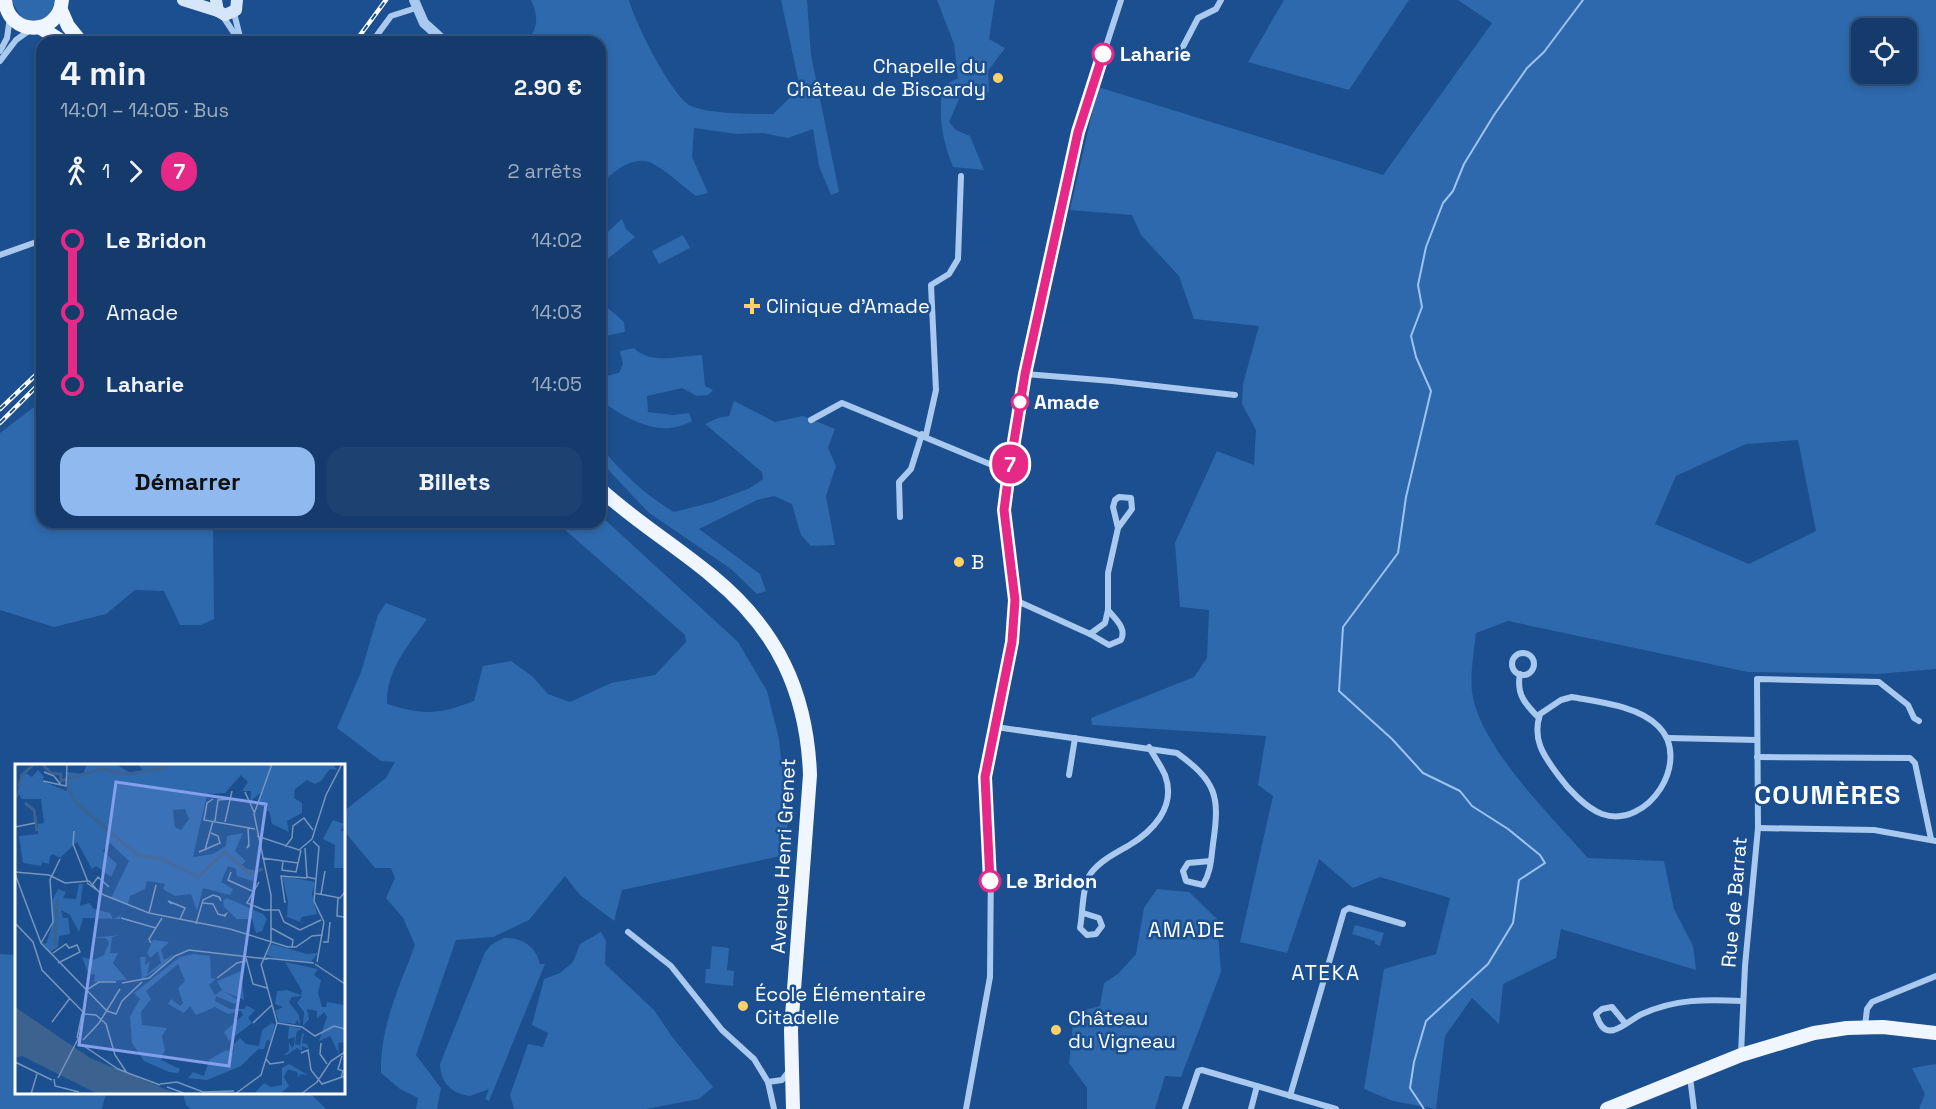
<!DOCTYPE html>
<html lang="fr">
<meta charset="utf-8">
<style>
body{margin:0;font-family:"Space Grotesk",sans-serif;background:#1d4271;color:#f1f3f6;height:100vh;display:flex;flex-direction:column;font-size:22px;white-space:nowrap}
*{box-sizing:border-box;margin:0}
p{font-size:20px;color:#9dadc1}
.icon{flex:none;width:33px;height:33px;fill:none;stroke:currentColor;stroke-width:2;stroke-linecap:round;stroke-linejoin:round}
.map{position:relative;flex:1;overflow:hidden}
.panel{position:absolute;left:36px;top:36px;width:570px;height:492px;display:flex;flex-direction:column;background:#143b6b;border-radius:18px;box-shadow:0 3px 9px #0003,0 0 0 2px #33557e}
.panel>*{flex:none}
.badge{padding:0 12px;border-radius:20px;font-size:21px;line-height:39px}
.buttons{position:absolute;left:1851px;top:18px;display:grid;gap:12px}
.buttons a{display:grid;place-items:center;width:66px;height:66px;border-radius:12px;background:#143b6b;box-shadow:0 3px 9px #0003,0 0 0 2px #33557e;font-size:30px}
.map>.badge{position:absolute;translate:-50% -50%;box-shadow:0 0 0 3px #fff}
.legs{display:flex;align-items:center;gap:9px;height:66px;padding:0 24px;font-size:20px}
.legs p{margin-inline-start:auto}
.overview{display:flex;align-items:center;justify-content:space-between;height:102px;padding:0 24px}
h1{font-size:33px;font-weight:600;line-height:45px}
.cta{display:flex;gap:12px;margin-top:auto;padding:12px 24px}
.cta a{flex:1;height:69px;border-radius:18px;background:#90b9f0;color:#111;font-size:24px;font-weight:600;line-height:69px;text-align:center}
.cta a+a{background:#1d4271;color:#f1f3f6}
ul{padding:0 24px;list-style:none}
li{display:flex;align-items:center;gap:21px;height:72px;font-size:22px}
li i{display:grid;place-items:center;width:9px;height:100%;margin:0 8px;background:currentColor}
li i::after{content:'';width:15px;height:15px;margin:-8px;border:4px solid;border-radius:50%;background:#143b6b}
li p{margin-inline-start:auto}
li:first-child i{background:linear-gradient(#0000 50%,currentColor 0)}
li:last-child i{background:linear-gradient(currentColor 50%,#0000 0)}
.map>svg:first-child{display:block}
.green{fill:#2e69ad;fill-rule:evenodd}
.lines{fill:none;stroke-linecap:round;stroke-linejoin:round}
.stream{stroke:#9cc4f0;stroke-width:2}
.minor{stroke:#a9c9ee;stroke-width:6}
.tertiary{stroke:#a9c9ee;stroke-width:10}
.secondary{stroke:#d6e6fa;stroke-width:12}
.primary{stroke:#f0f6ff;stroke-width:14}
.rail-casing{stroke:#fff;stroke-width:4.5}
.rail{stroke:#1b4f8f;stroke-width:2;stroke-dasharray:7;stroke-linecap:butt}
.line-1-casing{stroke:#fff;stroke-width:14}
.line-1{stroke:#e62987;stroke-width:9}
.stop-1-dot{fill:#fff;stroke:#e62987;stroke-width:3}
.poi-dot{fill:#ffd166;stroke:#1b4f8f;stroke-width:2}
.labels{text-anchor:middle;stroke-width:5;stroke-linejoin:round;paint-order:stroke}
.stop-label{font-size:20px;font-weight:bold;fill:#fff;stroke:#1b4f8f;text-anchor:start}
.poi-label{font-size:20px;fill:#fff;stroke:#1b4f8f;text-anchor:start}
.street-label{font-size:20px;fill:#fff;stroke:#1b4f8f}
.neighbourhood-label{font-size:21px;letter-spacing:1.5px;fill:#fff;stroke:#1b4f8f}
.district-label{font-size:26px;font-weight:bold;letter-spacing:1.5px;fill:#fff;stroke:#1b4f8f}
.inset-river{fill:none;stroke:#3c6290;stroke-width:3}
.inset-road{fill:none;stroke:#7695bc;stroke-width:1.5}
.view{fill:#839eea;fill-opacity:0.15;stroke:#839eea;stroke-width:3}
.inset-edge{fill:none;stroke:#fff;stroke-width:3}
</style>
<div class="map">
<svg width="1936" height="1109" viewBox="0 0 1936 1109">
<rect width="100%" height="100%" fill="#1b4f8f"/>
<g class="green">
<polygon points="11,0 56,0 48,17 34,22 23,20"/>
<path d="M531,0H629C634,21 672,97 691,106C708,114 753,114 773,114L800,88L781,0H807L811,55L839,192L831,195L819,166L813,129L788,138L763,133L737,134L694,128L692,157L708,193L696,196C684,187 662,167 649,162C631,156 609,174 600,187V42H526C538,29 539,17 531,0Z"/>
<path d="M937,0H995L989,39L1005,48L988,71L989,91L981,101L962,92L949,122L956,130L970,136L984,170L953,167C942,140 938,115 943,86L958,78L954,44Z"/>
<polygon points="1284,0 1409,0 1349,90 1248,62"/>
<path d="M1458,0H1936V669L1877,674L1748,672L1508,621L1476,633C1474,652 1469,679 1473,698C1485,752 1552,817 1588,858L1664,861L1674,909L1693,946L1696,970L1561,929L1556,958L1503,984L1499,1024L1472,998L1445,1036L1436,1109L1393,1101L1364,1089L1384,969L1436,954L1450,898L1380,877L1353,888L1319,859L1287,953L1240,942L1273,796L1258,785L1266,736L1092,725L1091,718L1194,677L1207,658L1209,610L1180,607L1175,543L1217,451L1254,465L1256,430L1242,404L1243,384L1259,326L1194,319L1179,276L1141,235L1132,215L1070,210L1098,87L1383,175L1492,23ZM1906,28V74H1862V28ZM1798,440L1816,531L1749,564L1655,524L1676,476L1746,444Z"/>
<polygon points="622,219 626,229 635,237 600,265 600,239"/>
<polygon points="683,235 690,248 659,264 652,251"/>
<polygon points="600,308 609,309 624,322 625,332 600,337"/>
<path d="M634,348C650,365 681,356 702,355L705,386L713,390L708,395L697,396L682,388L647,396L648,412L673,415L689,413L692,421C662,438 633,422 607,405L600,406V374L607,376L619,373L623,364L620,351Z"/>
<polygon points="42,401 42,522 213,522 214,619 201,625 180,625 164,591 135,590 106,614 54,627 0,610 0,433"/>
<path d="M734,401L775,422L803,416L835,429L828,448L836,466L826,496L835,545L811,546L801,535L792,504L774,496L757,500L699,529L760,574L766,591L757,594L731,569L648,512L600,461V446C621,472 645,495 674,512L713,502L750,488L763,479L762,472L705,424L718,418L729,416Z"/>
<path d="M600,515L738,642L767,691L779,739L788,824L781,856L622,890L614,921L580,895L565,876L529,920L493,937L456,940L416,1055L441,1088L437,1109H416L418,1098L400,1089L381,1073C380,1026 399,988 415,945L403,918L386,898L395,878L391,868H375L344,831V811L386,778L395,762L381,761L337,728L361,672L378,615L386,603L427,619C408,646 386,670 387,704C423,715 438,715 474,701L483,666L511,661L532,676L548,694L570,702L611,683L655,675L686,642L685,635L556,522H600Z"/>
<polygon points="1157,889 1189,892 1217,919 1221,972 1181,1077 1165,1076 1155,1109 1087,1109 1087,1088 1069,1063 1074,1013 1100,1006 1104,983 1118,974 1136,954 1144,908"/>
<polygon points="1355,925 1384,933 1380,946 1375,944 1375,941 1352,934"/>
<polygon points="601,932 606,941 605,964 654,1010 673,1038 713,1087 699,1099 646,1109 514,1109 510,1095 528,1044 543,1047 548,1033 532,1025 544,979 560,973 573,962 580,944"/>
<path d="M504,938C522,937 536,946 540,964H545L489,1101L485,1099L489,1089L470,1096C452,1094 440,1082 440,1064L485,952L492,944Z"/>
<polygon points="712,946 729,948 727,970 734,971 733,986 705,983 706,969 710,969"/>
<polygon points="0,954 16,955 16,1092 106,1093 102,1109 0,1109"/>
<polygon points="1936,1064 1936,1109 1919,1109 1925,1094 1912,1068"/>
<polygon points="183,1093 310,1093 326,1109 191,1109 186,1105"/>
</g>
<g class="lines">
<polyline class="stream" points="1424,1109 1410,1088 1414,1062 1426,1021 1488,964 1513,923 1519,880 1545,863 1540,855 1508,829 1472,806 1460,791 1423,773 1392,739 1339,691 1343,627 1398,553 1406,497 1431,391 1416,357 1411,336 1422,307 1418,285 1426,247 1443,203 1453,191 1464,164 1494,115 1527,68 1544,52 1583,0"/>
<g class="minor">
<polyline points="234,13 241,41"/>
<polyline points="222,15 240,42"/>
<polyline points="372,42 391,16 416,8"/>
<polyline points="0,51 7,38 10,17"/>
<polyline points="1176,60 1198,18 1216,9 1221,0"/>
<polyline points="0,61 16,40 30,30"/>
<polyline points="0,255 42,240"/>
<polyline points="1025,374 1112,381 1235,395"/>
<polyline points="811,420 842,403 1009,472"/>
<polyline points="926,435 936,390 931,285 949,274 958,259 961,176"/>
<polyline points="900,517 899,482 911,469 922,434"/>
<polyline points="1015,600 1090,634 1105,623 1108,610 1108,573 1118,528 1113,507 1115,500 1119,497 1131,498 1132,509 1118,528"/>
<path d="M1090,634L1109,645L1121,640C1127,628 1115,619 1108,610"/>
<circle cx="1523" cy="664" r="11"/>
<path d="M1520,674C1516,694 1525,704 1539,718"/>
<path d="M1572,697C1599,702 1638,706 1658,726C1693,760 1648,830 1602,814C1586,808 1568,789 1558,775C1543,755 1532,739 1540,714L1561,700Z"/>
<path d="M996,727L1177,753C1217,782 1220,796 1213,844C1211,859 1211,872 1203,885L1186,881L1183,871L1188,863L1211,861"/>
<polyline points="1668,738 1757,740"/>
<polyline points="1757,757 1910,758 1915,763 1931,839"/>
<polyline points="1069,775 1075,738"/>
<polyline points="1758,828 1874,830 1936,841"/>
<path d="M1083,913L1099,918L1102,926L1096,934L1087,935L1080,928C1083,913 1082,885 1091,873C1100,861 1114,854 1128,846C1152,832 1177,807 1165,775C1161,766 1154,756 1149,747"/>
<polyline points="628,932 671,966 722,1030 754,1059 768,1082 774,1109"/>
<path d="M1625,1023L1612,1007L1602,1009L1596,1014C1599,1023 1603,1033 1614,1030C1624,1027 1633,1018 1642,1014C1675,999 1707,999 1742,1001"/>
<polyline points="1865,1026 1867,1009 1872,1002 1936,976"/>
<polyline points="1741,1054 1745,966 1758,828 1757,679 1879,682 1908,705 1914,718 1919,721"/>
<polyline points="1690,1077 1694,1109"/>
<polyline points="768,1082 782,1080 789,1071"/>
<polyline points="1290,1096 1344,911 1349,908 1403,924"/>
<polyline points="966,1109 990,977 991,860 985,777 1012,642 1015,600 1004,510 1009,472 1025,374 1078,132 1121,0"/>
<polyline points="1185,1109 1198,1071 1202,1070 1336,1109"/>
<polyline points="1251,1109 1257,1086"/>
</g>
<polyline class="tertiary" points="414,0 424,23 445,42"/>
<g class="secondary">
<polyline points="183,0 218,11"/>
<polyline points="216,0 218,11 225,15 236,10 237,0"/>
</g>
<g class="primary">
<path d="M5,0C8,37 59,37 62,0"/>
<polyline points="61,10 68,26 81,42"/>
<polyline points="41,28 63,42"/>
<path d="M600,489C635,521 676,546 712,576C777,629 807,692 810,775L791,1030L793,1109"/>
<polyline points="1607,1109 1741,1055 1814,1033 1847,1028 1883,1027 1936,1033"/>
</g>
<g class="rail-casing">
<g id="rail">
<polyline points="355,42 386,0"/>
<polyline points="0,409 42,369"/>
<polyline points="0,423 42,381"/>
</g>
</g>
<use href="#rail" class="rail"/>
</g>
<g class="lines">
<g class="line-1-casing">
<polyline id="line-1" points="990,881 985,777 1012,642 1015,600 1004,510 1009,472 1025,374 1078,132 1103,54"/>
</g>
<use href="#line-1" class="line-1"/>
</g>
<g class="stop-1-dot">
<circle cx="1103" cy="54" r="10"/>
<circle cx="1020" cy="402" r="8"/>
<circle cx="990" cy="881" r="10"/>
</g>
<g class="poi-dot">
<circle cx="998" cy="78" r="6"/>
<path d="M749 297h6v6h6v6h-6v6h-6v-6h-6v-6h6z"/>
<circle cx="959" cy="562" r="6"/>
<circle cx="743" cy="1006" r="6"/>
<circle cx="1056" cy="1030" r="6"/>
</g>
<g class="labels">
<g class="stop-label">
<text x="1120" y="61">Laharie</text>
<text x="1034" y="409">Amade</text>
<text x="1006" y="888">Le Bridon</text>
</g>
<g class="poi-label">
<text x="986" y="73" text-anchor="end">Chapelle du<tspan x="986" dy="23">Château de Biscardy</tspan></text>
<text x="766" y="313">Clinique d'Amade</text>
<text x="971" y="569">B</text>
<text x="755" y="1001">École Élémentaire<tspan x="755" dy="23">Citadelle</tspan></text>
<text x="1068" y="1025">Château<tspan x="1068" dy="23">du Vigneau</tspan></text>
</g>
<g class="street-label">
<text transform="translate(783 856) rotate(-87)" y="7">Avenue Henri Grenet</text>
<text transform="translate(1734 902) rotate(-85)" y="7">Rue de Barrat</text>
</g>
<g class="neighbourhood-label">
<text x="1187" y="937">AMADE</text>
<text x="1326" y="980">ATEKA</text>
</g>
<g class="district-label">
<text x="1828" y="804">COUMÈRES</text>
</g>
</g>
<g transform="translate(15 764)">
<rect width="330" height="330" fill="#1b4f8f"/>
<path d="M72,0H100L116,9L128,7L123,0H318L322,6L315,5L306,17L300,20L292,16L280,25L279,34L287,39V49L272,57L275,75L274,68L257,60L254,47H250L253,43L245,42V29L235,38L236,27H227L233,18L226,11L210,29L192,30L178,93L198,90L211,82L212,72L228,69L220,87L231,97L227,100L232,105L242,107L238,117L222,112L221,105L213,102L206,118L218,125L215,131L188,124L182,147L176,130L160,132L148,125L150,120L132,117L130,125L115,132L113,140L96,134L114,97L95,79L88,87L102,100L96,113L81,102L77,105L62,78L45,94L38,90L35,92L34,100L27,98L26,102L8,99L4,72L23,70V60L29,59L26,35H7L4,30L1,35L6,13L11,9L17,13L23,6L29,13L27,17L52,27V8L68,10ZM170,45L174,55L166,66L160,63L158,46ZM318,56L329,60L326,67H330V104H319L320,81L308,75ZM267,112L300,118L297,130L302,150L287,153L285,157L291,160L272,153L273,137ZM64,120H68L65,142L74,139L79,145L95,149L98,155L106,151L105,155L68,154L64,168L55,151L46,146L48,154H53L55,170L44,172L43,183L35,188L28,179L31,180L37,162L38,135L43,125L51,128L48,134L61,135ZM212,134L248,150L252,155L247,167L241,169L237,155H222L209,143L208,137ZM106,171L97,173L95,189H103L98,199L112,216L79,218L80,211L73,209L67,193L78,196L89,191L94,179L91,174H75ZM138,176L154,178L146,186L149,196L159,190L146,203L127,215L125,193H131L130,201L135,197L132,210L146,199L143,187L135,194L132,189ZM257,180L292,190L303,189L296,198L259,194L251,191ZM179,190L195,192L196,214L201,215L194,221L200,231L207,226L202,217L226,207L229,236L208,227L223,236L220,240L201,232L200,237L215,245H230L231,241L240,246L233,254L237,259L214,277L209,268L228,251L226,247L213,250L200,243L181,251L175,242L169,249L153,240L156,235L165,242L168,239L163,224L170,217L163,200L131,227L136,235L126,248L127,261L152,264L147,272L150,286L146,296L165,305L163,309L154,308L129,297L117,279L115,252L125,235L119,229L165,193ZM270,198L303,205L299,211L306,216L303,229L307,243H311L312,238L330,241V278L323,279L324,290L315,272L304,277L312,253L309,248L302,255V247L292,245L294,255L288,262L289,248L282,239L287,232L277,233L274,238L284,251L285,261L282,256L280,260L264,258L260,247L268,243L260,240L262,227L272,226L286,231L287,227ZM257,259L260,260L256,277L252,276L249,285H243L226,302L192,316L173,314L178,308L189,312L194,296L211,286L218,289L219,280L225,274L231,280L244,282L247,266ZM274,262L287,265L282,267L280,280L285,281L287,269L289,270L287,279L292,280L294,285L287,282V287L282,284L272,291H269L274,287V278L277,284L279,281L280,273L273,275ZM274,300L293,311L285,310L284,314L282,308L273,305L269,313L274,322L265,330H239L249,319L256,323L267,321V304Z" fill="#2e69ad" fill-rule="evenodd"/>
<path d="M0,243L75,294L162,330H83L7,292L0,294Z" fill="#3c6290"/>
<path class="inset-river" d="M27,0L36,9L46,10V17L86,5L113,10L150,4L153,0M52,21L62,40L124,92L144,94L183,113L210,88L235,110L248,105M4,23L7,11L19,0M10,39L19,46L22,67M42,136V155M40,184L41,157"/>
<path class="inset-road" d="M29,8L39,12L46,21M28,17L51,22L52,0M230,28L239,48M198,35L192,39L189,56L240,65M200,57L203,36L215,35M210,58L217,27M0,63L20,59M233,64L234,82L232,84L234,80M59,67L58,80L73,118M242,72L284,86L297,75M297,75L311,31L327,0M298,77L304,83L299,137L309,158M270,83L277,74L278,62L289,54L298,66M290,84L292,113L301,115M190,86L198,57M184,88L205,79L203,72L196,69M247,94L283,99M268,97L267,106L281,108L286,86M0,108L34,111L50,119L74,117L84,128M216,108L213,116L237,127M0,110L26,179L92,247L101,250L107,237L127,218M244,118L232,139L249,146H264L269,158L285,166L306,156M72,119L89,131L134,149L215,165L273,183H281L297,172L308,171M78,120L83,113L94,123M299,129L325,134L330,128M306,130L310,107M323,133L322,152L330,153M188,139L198,140L203,150L207,151L210,152L211,150L208,152M270,139L266,112L292,114M157,140L153,137L170,144L165,155M134,149L141,121M106,154L141,164M0,159L18,178L27,206L69,249M181,160L188,136L198,131L204,133L205,134L206,137L204,133M256,164L278,176L277,183M308,178H313L315,158M26,179L38,158L35,116L45,95M136,179L134,175L147,154M38,189L51,180L54,184L62,181L65,188L43,199M231,194L238,220L252,224M250,194L299,199M302,198L309,158M300,200L330,220M246,201L256,178V131L239,50L257,0M202,214L222,199L231,197M107,219L134,214L160,192L174,186L253,195M73,225L84,218H101M70,250L81,251L91,260L100,291L112,309M37,258L55,234M238,259L257,241M262,259L287,263L300,272L319,262L330,265M62,274L67,250M68,276L84,259L105,225M306,279L305,290L312,300M66,280L103,305L123,313M286,289L293,286L296,306L307,320L330,312M251,295L255,300L269,298M0,298L37,316M121,312L145,321M43,314L64,273M326,314L328,307L323,305L327,292M39,315L40,322L64,328M145,320L162,318L188,328L219,327M152,323L171,330M16,330L22,310M220,330L246,311L262,259L246,200M286,330L302,318L316,297L330,288"/>
<path class="view" d="M101,18L251,40L214,302L64,281Z"/>
<rect width="330" height="330" class="inset-edge"/>
</g>
</svg>
<div class="buttons">
<a><svg class="icon" aria-label="locate" viewBox="0 0 24 24"><circle cx="12" cy="12" r="6"/><path d="M12 2v4M12 18v4M2 12h4M18 12h4"/></svg></a>
</div>
<b class="badge" style="left:1010px;top:464px;background:#e62987;color:#fff">7</b>
<section class="panel">
<div class="overview"><div><h1>4 min</h1><p>14:01 – 14:05 · Bus</p></div><b>2.90 €</b></div>
<div class="legs"><svg class="icon" aria-label="walk" viewBox="0 0 24 24"><circle cx="13" cy="4" r="2"/><path d="M13 8l-2 6 4 7M11 14l-3 7M7 12l3-4h3l4 4"/></svg>1<svg class="icon" aria-label="forward" viewBox="0 0 24 24"><path d="M9 5l7 7-7 7"/></svg><b class="badge" style="background:#e62987;color:#fff">7</b><p>2 arrêts</p></div>
<ul>
<li><i style="color:#e62987"></i><b>Le Bridon</b><p>14:02</p></li>
<li><i style="color:#e62987"></i><span>Amade</span><p>14:03</p></li>
<li><i style="color:#e62987"></i><b>Laharie</b><p>14:05</p></li>
</ul>
<div class="cta"><a>Démarrer</a><a>Billets</a></div>
</section>
</div>
